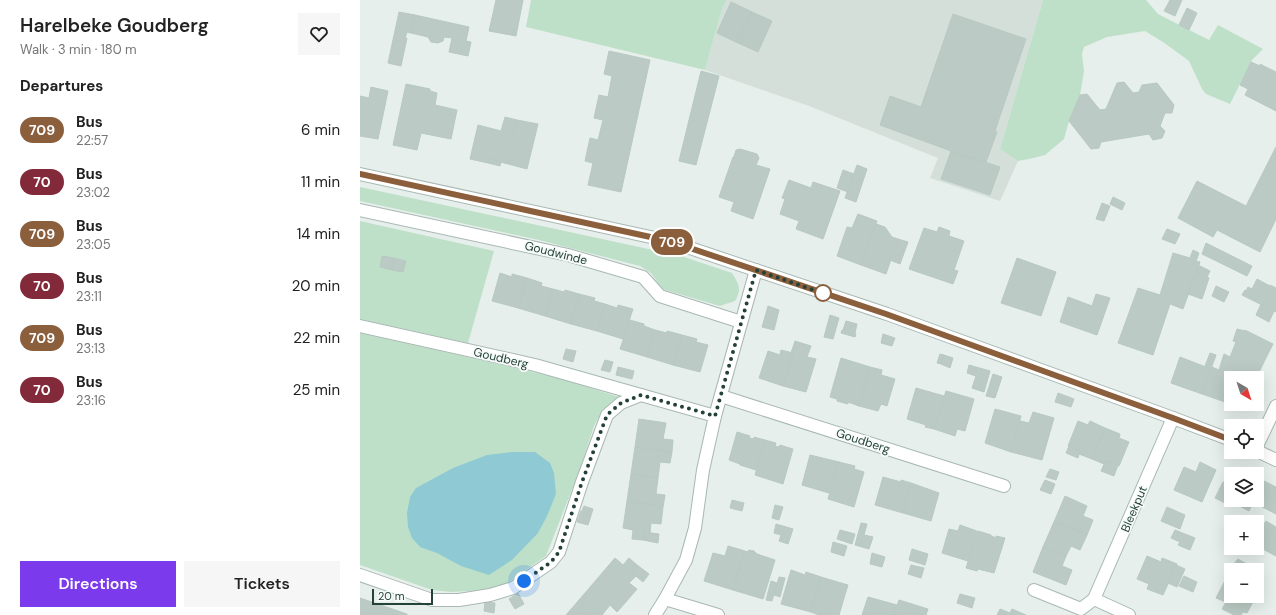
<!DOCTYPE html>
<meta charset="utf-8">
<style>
body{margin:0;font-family:"DM Sans",sans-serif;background:#f6f6f6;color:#222;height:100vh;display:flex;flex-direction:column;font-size:15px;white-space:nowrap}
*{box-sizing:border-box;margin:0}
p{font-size:13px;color:#767676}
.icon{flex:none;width:22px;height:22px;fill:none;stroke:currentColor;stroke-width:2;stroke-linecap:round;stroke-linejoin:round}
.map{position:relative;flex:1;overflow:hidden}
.side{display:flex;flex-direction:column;background:#fff;width:360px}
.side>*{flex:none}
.badge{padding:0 8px;border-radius:13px;font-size:14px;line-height:26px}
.needle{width:26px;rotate:141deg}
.buttons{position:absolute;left:864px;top:371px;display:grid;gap:8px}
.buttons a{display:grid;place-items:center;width:40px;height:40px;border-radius:0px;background:#fff;box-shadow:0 4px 16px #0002;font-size:20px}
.scale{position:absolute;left:12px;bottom:10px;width:61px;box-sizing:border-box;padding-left:4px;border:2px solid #24423a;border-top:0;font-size:11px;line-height:14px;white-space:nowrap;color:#24423a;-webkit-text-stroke:3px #f7fbf9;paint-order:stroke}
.you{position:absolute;width:20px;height:20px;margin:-10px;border:3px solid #fff;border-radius:50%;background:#1a73e8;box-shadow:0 0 0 6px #1a73e833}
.map>.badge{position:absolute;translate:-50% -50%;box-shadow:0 0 0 2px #fff}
h2{padding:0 20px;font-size:15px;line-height:36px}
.round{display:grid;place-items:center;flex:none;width:42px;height:42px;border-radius:0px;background:#f6f6f6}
.summary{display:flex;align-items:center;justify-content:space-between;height:68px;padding:0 20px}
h1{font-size:19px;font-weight:600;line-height:30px}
.cta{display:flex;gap:8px;margin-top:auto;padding:8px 20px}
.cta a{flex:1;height:46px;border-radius:0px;background:#7c3aed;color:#fff;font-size:16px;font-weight:600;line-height:46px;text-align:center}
.cta a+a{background:#f6f6f6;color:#222}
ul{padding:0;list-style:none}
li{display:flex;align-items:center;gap:12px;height:52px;padding:0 20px}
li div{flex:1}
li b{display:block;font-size:15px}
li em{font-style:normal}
li .badge{min-width:44px;font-weight:700;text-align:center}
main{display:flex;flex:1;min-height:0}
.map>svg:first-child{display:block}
.built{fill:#d4dfda}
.green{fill:#bfe0c8}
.water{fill:#8ec9d4}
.building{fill:#bbcac4;stroke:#b8c9c2}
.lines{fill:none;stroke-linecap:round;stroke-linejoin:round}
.minor-casing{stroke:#a8b8b2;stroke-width:14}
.minor{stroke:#fff;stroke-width:12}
.line-casing{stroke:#fff;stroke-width:9}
.line{stroke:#8b5e3c;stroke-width:6}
.walk{stroke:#24423a;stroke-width:4;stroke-dasharray:0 7.2}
.stop-dot{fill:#fff;stroke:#8b5e3c;stroke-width:2}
.labels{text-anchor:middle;stroke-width:3.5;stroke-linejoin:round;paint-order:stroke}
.street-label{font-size:12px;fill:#24423a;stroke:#f7fbf9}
</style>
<main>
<section class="side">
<div class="summary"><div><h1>Harelbeke Goudberg</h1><p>Walk · 3 min · 180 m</p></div><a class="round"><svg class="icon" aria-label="heart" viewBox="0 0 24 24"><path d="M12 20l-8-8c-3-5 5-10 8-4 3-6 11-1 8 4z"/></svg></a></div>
<h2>Departures</h2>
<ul>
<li><span class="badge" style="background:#8b5e3c;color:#fff">709</span><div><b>Bus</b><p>22:57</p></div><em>6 min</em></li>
<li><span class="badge" style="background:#822a3a;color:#fff">70</span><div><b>Bus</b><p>23:02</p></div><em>11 min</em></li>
<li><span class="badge" style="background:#8b5e3c;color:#fff">709</span><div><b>Bus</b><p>23:05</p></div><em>14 min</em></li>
<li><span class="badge" style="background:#822a3a;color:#fff">70</span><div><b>Bus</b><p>23:11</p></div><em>20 min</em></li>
<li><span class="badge" style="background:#8b5e3c;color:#fff">709</span><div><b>Bus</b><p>23:13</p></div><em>22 min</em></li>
<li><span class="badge" style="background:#822a3a;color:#fff">70</span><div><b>Bus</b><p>23:16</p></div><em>25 min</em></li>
</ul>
<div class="cta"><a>Directions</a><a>Tickets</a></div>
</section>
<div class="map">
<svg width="916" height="615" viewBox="0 0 916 615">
<rect width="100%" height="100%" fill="#e6efeb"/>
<polygon class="built" points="367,0 683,0 640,149 658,161 640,201 570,178 578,158 449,106 345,70 362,9"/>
<g class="green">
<polygon points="171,0 367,0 362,9 345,70 166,27"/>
<polygon points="683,0 786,0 798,14 849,40 858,25 903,49 892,60 870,104 846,94 842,89 829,61 803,42 785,31 747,37 724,47 722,54 724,71 720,95 709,121 704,139 685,155 669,159 658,161 640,149"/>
<path d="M0,187L321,256L372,273C379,284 382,289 375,301L360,306L302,289L291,273L280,266L179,240L0,201Z"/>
<polygon points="0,221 134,251 108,343 0,319"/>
<polygon points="0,333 139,364 198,378 259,397 243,409 234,426 220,469 186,556 141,587 129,590 91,592 72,590 0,565"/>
</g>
<polygon class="water" points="153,452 175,452 190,463 194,473 196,494 187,516 178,533 152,560 129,575 101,566 77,553 60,547 52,538 48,527 47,513 50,497 56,488 93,468 127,455"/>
<g class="building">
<polygon points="136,0 163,0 156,36 129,31"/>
<polygon points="810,0 822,0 815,16 804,11"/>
<polygon points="371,2 392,12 376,42 357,33"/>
<polygon points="827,8 837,13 829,30 819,25"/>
<polygon points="39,12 55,15 51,33 47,32 45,38 47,38 41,66 28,63"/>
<polygon points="392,12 412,21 398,52 376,42"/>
<polygon points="593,14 666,39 635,131 637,132 626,162 591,151 520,125 530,96 561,107"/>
<polygon points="55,15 109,27 106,41 111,42 108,56 89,52 92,38 84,37 83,41 78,43 71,42 68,37 51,33"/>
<polygon points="249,51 290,60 261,192 228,185 233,163 225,161 230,138 238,140 243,120 234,118 239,95 248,97 252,76 244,74"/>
<polygon points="891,62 900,66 900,64 916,72 916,111 885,95 888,89 880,85"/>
<polygon points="341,71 359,76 336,165 319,161"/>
<polygon points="764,82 773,93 779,92 782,85 797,83 814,105 812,113 805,113 800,126 805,131 802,138 793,140 789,134 741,142 739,148 731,149 709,121 720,95 727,94 740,110 746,109 757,83"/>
<polygon points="46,84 70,89 70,91 77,93 75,105 97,110 91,139 61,133 57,150 33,145"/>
<polygon points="11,87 28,91 18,139 0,136 0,96 9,98"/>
<polygon points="145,117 157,120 153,134 141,131"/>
<polygon points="157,120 178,124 167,169 129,159 128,163 110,159 118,125 153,134"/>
<polygon points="916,147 916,219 900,252 857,230 853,237 818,218 837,181 886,206"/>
<polygon points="380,149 397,154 399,158 396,165 410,169 393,219 371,211 374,202 359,197 373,157 374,157 376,150"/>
<polygon points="591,151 640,167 630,195 581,179"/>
<polygon points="129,159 141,162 140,166 128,163"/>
<polygon points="497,165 507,169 496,202 485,198"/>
<polygon points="483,170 494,174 488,192 477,188"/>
<polygon points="429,180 451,188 453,182 480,191 463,239 436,229 439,221 420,214 425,199 422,198"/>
<polygon points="753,197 765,203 762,210 750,204"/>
<polygon points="742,203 750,206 744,221 736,219"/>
<polygon points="498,214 517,221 501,265 477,256 487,227 492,228"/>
<polygon points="516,224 525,227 532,237 538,239 526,274 501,265"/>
<polygon points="579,227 590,231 589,236 604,241 594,270 598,271 593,284 549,269 564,228 577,232"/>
<polygon points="807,229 820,234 815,244 802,239"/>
<polygon points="538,239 548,242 540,264 530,260"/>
<polygon points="846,243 892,266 887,276 842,254"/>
<polygon points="833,250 839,253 836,261 840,262 823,309 810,304 793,355 758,343 778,288 800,295 813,253 830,258"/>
<polygon points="22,256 34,258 32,270 20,267"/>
<polygon points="34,258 46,261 43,272 32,270"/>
<polygon points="657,258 696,272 681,316 641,303"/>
<polygon points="838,265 850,271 847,277 836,272"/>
<polygon points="836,272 849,278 842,299 828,294"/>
<polygon points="140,273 152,277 152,274 167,278 158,308 132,301"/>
<polygon points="167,278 182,283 181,286 193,289 185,316 158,308"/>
<polygon points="897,279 910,286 910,285 916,288 916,312 882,295 885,290 886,291 888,287 892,289"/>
<polygon points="856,286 869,292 864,302 852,296"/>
<polygon points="193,289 204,292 205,290 219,294 211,324 185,316"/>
<polygon points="219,294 235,298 234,301 245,304 237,331 211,324"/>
<polygon points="736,294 750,298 737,335 700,322 708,297 732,306"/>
<polygon points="245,304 257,308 258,305 273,309 263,339 237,331"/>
<polygon points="901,304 914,311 909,322 896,315"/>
<polygon points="408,306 419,310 414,330 402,327"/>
<polygon points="470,315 479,318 473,339 464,337"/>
<polygon points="270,320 284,324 284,326 295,330 287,357 260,349"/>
<polygon points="486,321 497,324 495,333 483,330"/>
<polygon points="877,329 885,331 885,330 913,344 896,378 871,378 871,404 842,394 852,367 859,370 864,354 870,357 876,342 873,341"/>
<polygon points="295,330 307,333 307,331 322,335 313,365 287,357"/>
<polygon points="482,330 496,334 495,337 481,333"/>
<polygon points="523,334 535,338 532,346 521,343"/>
<polygon points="322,335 337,339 336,342 348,345 340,372 313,365"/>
<polygon points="435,341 451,346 447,357 456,359 446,392 423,386 433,353 431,353"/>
<polygon points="206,349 216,351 213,362 203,359"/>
<polygon points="421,350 433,353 423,386 399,378 408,351 420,355"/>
<polygon points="850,353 856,355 851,369 845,366"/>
<polygon points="580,354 584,355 581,364 577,363"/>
<polygon points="584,355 593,358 590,368 581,364"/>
<polygon points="820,357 851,369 842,394 811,383"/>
<polygon points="481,358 510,367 499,406 488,402 488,404 477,401 477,399 470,397"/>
<polygon points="245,360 253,362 250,372 241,370"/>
<polygon points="609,365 630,371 624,392 612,388 616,376 607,373"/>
<polygon points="258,367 274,371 272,379 256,375"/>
<polygon points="510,367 522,370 521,375 535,379 527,406 521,404 518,411 499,406"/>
<polygon points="633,374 642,377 635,398 626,396"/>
<polygon points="556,388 584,396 574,429 565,427 566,425 547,419"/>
<polygon points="586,391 614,399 605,431 597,429 595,436 574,429"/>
<polygon points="698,393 714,399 711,407 695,402"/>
<polygon points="635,409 661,416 651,452 625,443"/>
<polygon points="673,412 694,418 682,460 651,452 660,421 669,423"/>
<polygon points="279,419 306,423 303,439 313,440 312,452 275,447"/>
<polygon points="718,421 728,425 730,421 745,428 732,459 719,454 720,451 708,446"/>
<polygon points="745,428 760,434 759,438 769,442 759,466 746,460 744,464 732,459"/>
<polygon points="377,432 390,436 389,438 394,439 394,437 405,440 396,470 380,465 380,464 369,460"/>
<polygon points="405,440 416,443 415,446 419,447 420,445 433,449 423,484 395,475"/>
<polygon points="709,446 720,451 718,458 706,453"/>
<polygon points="275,447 312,452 310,463 300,462 298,478 271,474"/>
<polygon points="450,455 479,462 469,493 442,485"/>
<polygon points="746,460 758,465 754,476 741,471"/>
<polygon points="479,462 495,466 494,469 504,472 494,507 468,499"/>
<polygon points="840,462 856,470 842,502 814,490 824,467 836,472"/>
<polygon points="690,469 699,472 696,480 686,477"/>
<polygon points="271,474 298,478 296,494 305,495 303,507 267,501"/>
<polygon points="523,477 541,482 541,480 551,483 543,513 515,505"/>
<polygon points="897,478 904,481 897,494"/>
<polygon points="685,480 695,484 691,494 680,490"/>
<polygon points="904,481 916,487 916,514 893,502 894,500 897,500 897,494"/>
<polygon points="863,482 871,485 871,500 894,500 889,511 868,500 867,504 855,498"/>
<polygon points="551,483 579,493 571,521 543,513"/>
<polygon points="705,496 727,506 723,516 733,520 727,535 694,522"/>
<polygon points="372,500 384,503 382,511 370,508"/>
<polygon points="267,501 303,507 301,524 291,523 290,533 284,532 283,540 272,539 273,530 263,528"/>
<polygon points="415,505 423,507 419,520 412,518"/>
<polygon points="224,506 233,509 228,525 217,522 221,511 222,511"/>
<polygon points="807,507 825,515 820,529 801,521"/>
<polygon points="906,521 916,527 916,556 897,546 897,535"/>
<polygon points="694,522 727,535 720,550 711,546 706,556 683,547"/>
<polygon points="501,523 507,524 504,535 513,537 509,549 495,545"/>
<polygon points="416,524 433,529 428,544 419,541 421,535 414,533"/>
<polygon points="600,525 617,531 608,561 582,553 589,529 598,531"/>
<polygon points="480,530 495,534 492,544 477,539"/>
<polygon points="815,530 835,538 830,550 818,545 820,542 811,538"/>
<polygon points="618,531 631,535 631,536 636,538 636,536 645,538 634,573 618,569 617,571 606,568"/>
<polygon points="284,532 299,534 298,543 283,540"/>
<polygon points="473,542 487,546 484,556 471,552"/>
<polygon points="368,546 385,551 373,590 344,581 353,553 365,556"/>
<polygon points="683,547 706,556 702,566 712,570 706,585 673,572"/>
<polygon points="552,549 568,554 565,565 549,560"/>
<polygon points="389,550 394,551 397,554 415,560 403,599 373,590 385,551 387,552"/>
<polygon points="512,553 525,557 522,567 510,564"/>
<polygon points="787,556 801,562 802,558 817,564 803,595 787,589 789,584 777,579"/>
<polygon points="255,558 263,565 269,558 277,565 271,572 276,576 269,583 277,589 265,603 237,579"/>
<polygon points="878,559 892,567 891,570 871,570 871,596 896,596 887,613 883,612 881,615 874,615 862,609 866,602 856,598 873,565"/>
<polygon points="277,565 289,574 283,582 271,572"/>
<polygon points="551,565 564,568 561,578 548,574"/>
<polygon points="816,565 825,569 817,587 808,583"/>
<polygon points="431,570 445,575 446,572 461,577 451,612 421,604"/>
<polygon points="824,576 837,582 833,592 819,586"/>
<polygon points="419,577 425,578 420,597 414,595"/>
<polygon points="461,577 488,585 479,615 459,615 451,612"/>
<polygon points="897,578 903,581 897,594"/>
<polygon points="237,579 265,603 257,612 250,605 242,615 237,615 219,600"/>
<polygon points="411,581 417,583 412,601 406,600"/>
<polygon points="158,593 164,604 155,609 149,599"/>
<polygon points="600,594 615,598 612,608 597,603"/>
<polygon points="508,597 537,605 534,615 502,615"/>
<polygon points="0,598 47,614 47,615 0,615"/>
<polygon points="219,600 237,615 206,615"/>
<polygon points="539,600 568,609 566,615 534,615"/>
<polygon points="125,602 135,603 134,613 124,611"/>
<polygon points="640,609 650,613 652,609 666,615 637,615"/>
</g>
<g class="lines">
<g class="minor-casing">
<g id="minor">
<polyline points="0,174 309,241 527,314 813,418 871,440"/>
<polyline points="0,210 208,255 283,277 300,296 381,322"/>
<polyline points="0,326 175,365 355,416"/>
<polyline points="361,396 644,486"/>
<polyline points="897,446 916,406"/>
<polyline points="897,451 916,460"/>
<polyline points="0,575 72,600 99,600 130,595 153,588 191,562 199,552 222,482 247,415 261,403 281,395"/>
<polyline points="674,590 721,609 734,599"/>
<polyline points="305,599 358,615"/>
<polyline points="295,615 305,599 326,560 335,528 343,470 355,416 396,270"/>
<polyline points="769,615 734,599 813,418"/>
</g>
</g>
<use href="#minor" class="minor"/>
</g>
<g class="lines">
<g class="line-casing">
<polyline id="line" points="0,174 309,241 526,314 813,418 871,440"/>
</g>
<use href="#line" class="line"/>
<polyline class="walk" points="164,581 191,562 199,552 222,482 247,415 261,403 281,395 355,416 396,270 468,295 463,293"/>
</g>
<circle class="stop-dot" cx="463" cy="293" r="8"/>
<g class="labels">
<g class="street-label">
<text transform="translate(196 253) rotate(14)" y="4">Goudwinde</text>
<text transform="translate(141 358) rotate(13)" y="4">Goudberg</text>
<text transform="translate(503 441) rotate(18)" y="4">Goudberg</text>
<text transform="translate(774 509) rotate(-67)" y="4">Bleekput</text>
</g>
</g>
</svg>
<div class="buttons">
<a><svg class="needle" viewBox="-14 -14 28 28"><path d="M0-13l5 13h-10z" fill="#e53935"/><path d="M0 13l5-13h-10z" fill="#767676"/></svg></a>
<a><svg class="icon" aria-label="locate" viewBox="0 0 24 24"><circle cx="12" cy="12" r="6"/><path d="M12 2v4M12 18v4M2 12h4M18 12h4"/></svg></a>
<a><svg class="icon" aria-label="layers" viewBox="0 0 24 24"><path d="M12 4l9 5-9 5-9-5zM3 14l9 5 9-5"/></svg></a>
<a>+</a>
<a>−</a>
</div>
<div class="scale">20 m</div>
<div class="you" style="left:164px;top:581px"></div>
<b class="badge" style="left:312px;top:242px;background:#8b5e3c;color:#fff">709</b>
</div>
</main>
